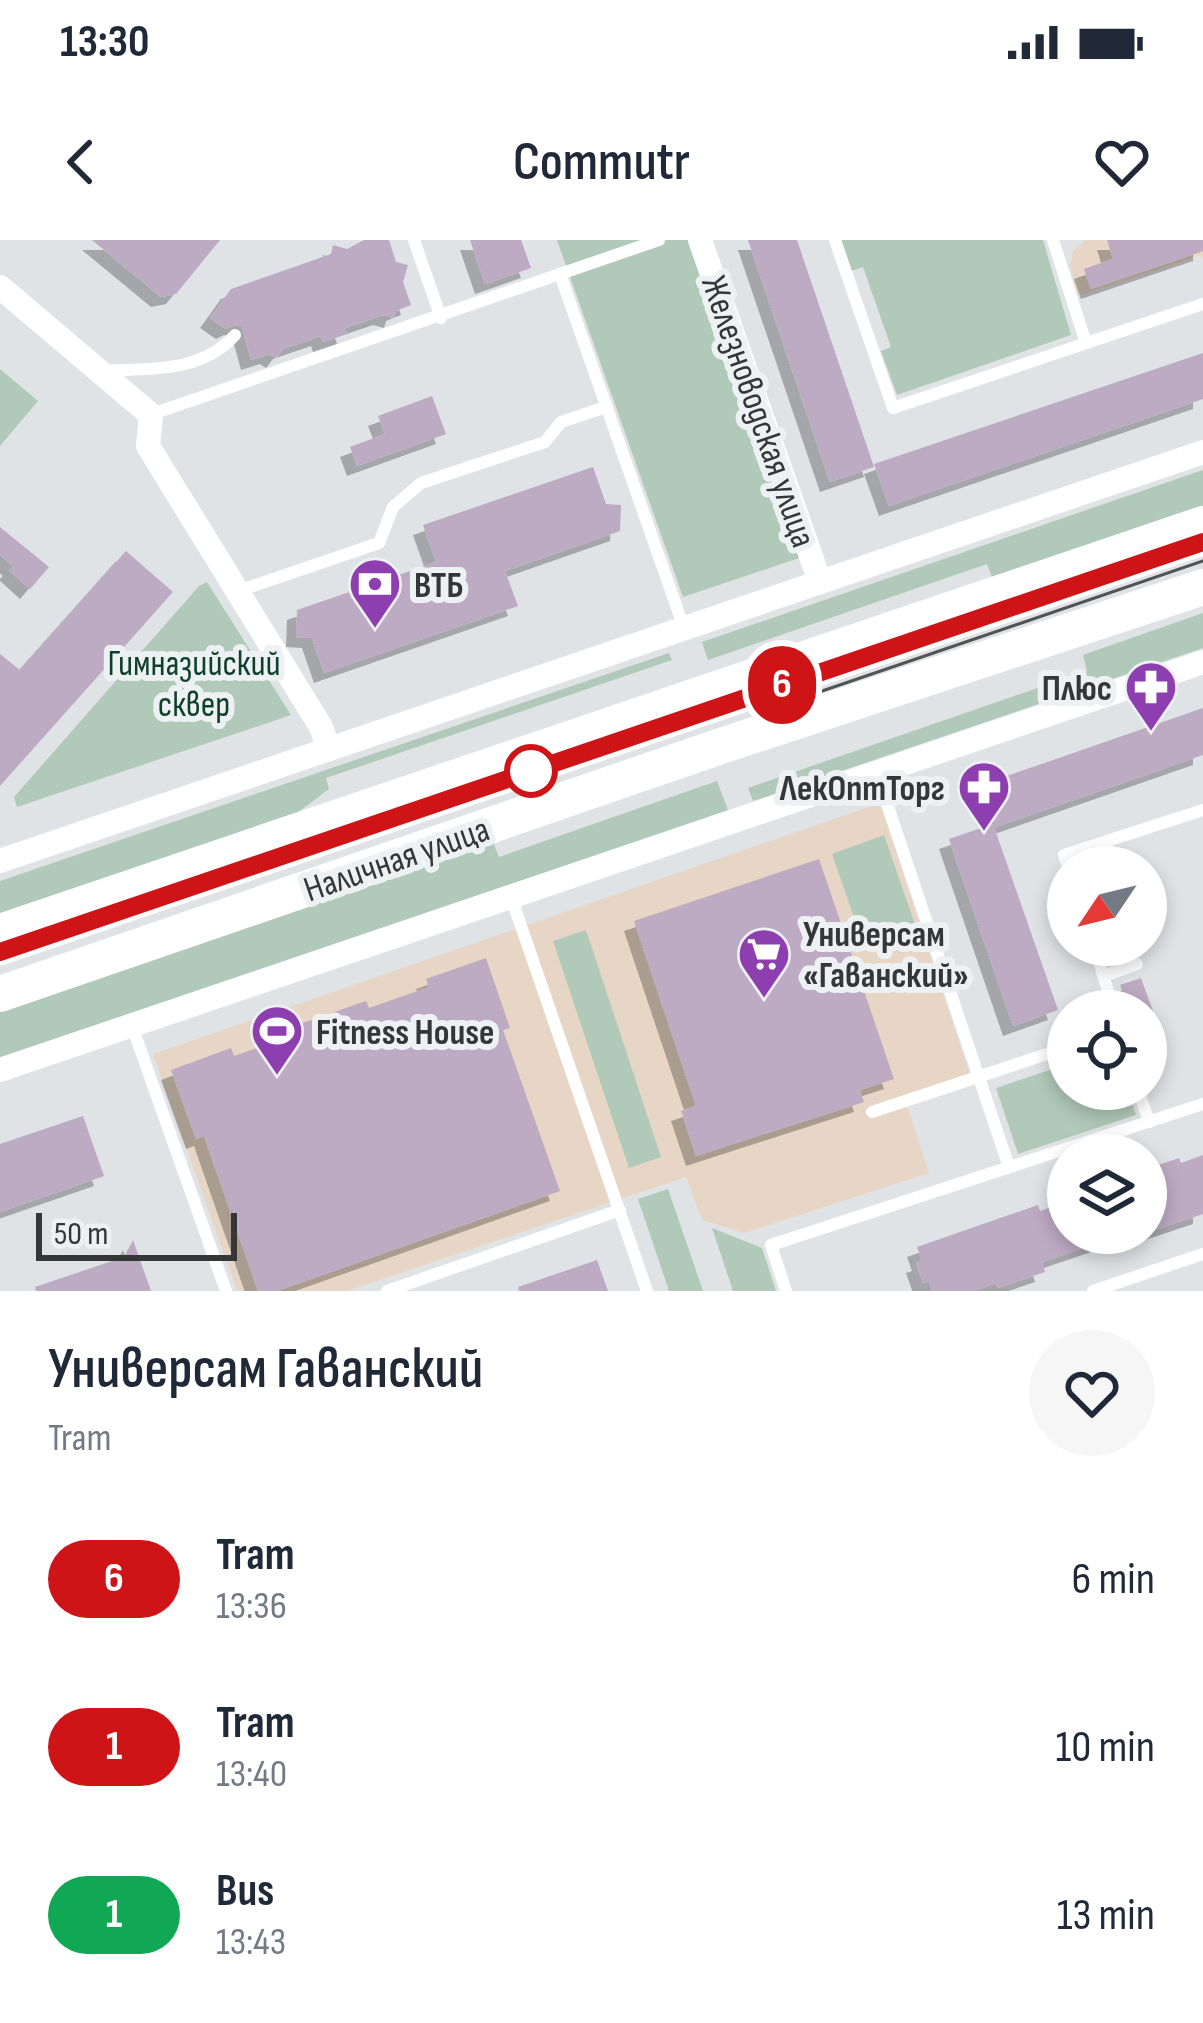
<!DOCTYPE html>
<meta charset="utf-8">
<style>
body{margin:0;font-family:"Sofia Sans Condensed",sans-serif;background:#f6f6f7;color:#1f2937;height:100vh;display:flex;flex-direction:column;font-size:45px;white-space:nowrap}
*{box-sizing:border-box;margin:0}
p{font-size:39px;color:#747a83}
.icon{flex:none;width:66px;height:66px;fill:none;stroke:currentColor;stroke-width:2;stroke-linecap:round;stroke-linejoin:round}
.map{position:relative;height:1051px;overflow:hidden}
.sheet{display:flex;flex-direction:column;background:#fff;flex:1}
.sheet>*{flex:none}
.badge{padding:0 24px;border-radius:39px;font-size:42px;line-height:78px}
.needle{width:78px;rotate:235deg}
.tools{position:absolute;left:1047px;top:606px;display:grid;gap:24px}
.tools a{display:grid;place-items:center;width:120px;height:120px;border-radius:50%;background:#fff;box-shadow:0 6px 18px #0003;font-size:60px}
.scale{position:absolute;left:36px;bottom:30px;width:201px;box-sizing:border-box;padding-left:12px;border:6px solid #353637;border-top:0;font-size:33px;line-height:42px;white-space:nowrap;color:#353637;-webkit-text-stroke:9px #eef1f4;paint-order:stroke}
.map>.badge{position:absolute;translate:-50% -50%;box-shadow:0 0 0 6px #fff}
.round{display:grid;place-items:center;flex:none;width:126px;height:126px;border-radius:63px;background:#f6f6f7}
.summary{display:flex;align-items:center;justify-content:space-between;height:204px;padding:0 48px}
h1{font-size:57px;font-weight:600;line-height:90px}
ul{padding:0;list-style:none}
li{display:flex;align-items:center;gap:36px;height:168px;padding:0 48px}
li div{flex:1}
li b{display:block;font-size:45px}
li em{font-style:normal}
li .badge{min-width:132px;font-weight:700;text-align:center}
.status{display:flex;justify-content:space-between;align-items:center;height:84px;padding:0 60px;background:#fff;direction:ltr}
.status svg{height:33px;fill:currentColor}
header{display:flex;justify-content:space-between;align-items:center;height:156px;padding:0 48px;background:#fff;font-size:54px;font-weight:600}
.map>svg:first-child{display:block}
.commercial{fill:#e7d6c5}
.green{fill:#b0c9b8}
.building{fill:#bdaac3;filter:url(#shadow)}
.lines{fill:none;stroke-linecap:round;stroke-linejoin:round}
.service{stroke:#fff;stroke-width:12}
.minor{stroke:#fff;stroke-width:24}
.secondary{stroke:#fff;stroke-width:36}
.tram{stroke:#525355;stroke-width:3}
.line-casing{stroke:#fff;stroke-width:27}
.line{stroke:#ce1417;stroke-width:18}
.stop-dot{fill:#fff;stroke:#ce1417;stroke-width:6}
.labels{text-anchor:middle;stroke-width:12;stroke-linejoin:round;paint-order:stroke}
.street-label{font-size:36px;fill:#353637;stroke:#eef1f4}
.poi-label{font-size:36px;font-weight:bold;fill:#353637;stroke:#eef1f4;text-anchor:start}
.park-label{font-size:36px;fill:#0e4127;stroke:#eef1f4}
</style>
<div class="status"><b>13:30</b><svg viewBox="0 0 49 12"><path d="M0 12V9h3v3zM5 12V6h3v6zM10 12V3h3v9zM15 12V0h3v12zM26 1h20v11H26zM47 4h2v5h-2z"/></svg></div>
<header><svg class="icon" aria-label="back" viewBox="0 0 24 24"><path d="M15 5l-7 7 7 7"/></svg>Commutr<svg class="icon" aria-label="heart" viewBox="0 0 24 24"><path d="M12 20l-8-8c-3-5 5-10 8-4 3-6 11-1 8 4z"/></svg></header>
<div class="map">
<svg width="1203" height="1051" viewBox="0 0 1203 1051">
<defs>
<filter id="shadow"><feDropShadow dx="-10" dy="10" stdDeviation="0" flood-color="#0004"/></filter>
</defs>
<rect width="100%" height="100%" fill="#e0e3e6"/>
<g class="commercial">
<polygon points="1086,0 1203,0 1203,20 1201,15 1078,56 1070,26 1073,11"/>
<polygon points="880,563 973,844 907,865 929,933 744,993 702,980 686,937 347,1051 237,1051 153,814"/>
</g>
<g class="green">
<polygon points="557,0 689,0 802,317 683,357"/>
<polygon points="841,0 1043,0 1071,95 897,155 881,111 891,107 863,27 851,31"/>
<polygon points="0,129 38,161 0,206"/>
<polygon points="1203,230 1203,270 993,340 987,324 708,420 702,402"/>
<polygon points="207,342 291,475 17,567 14,557 199,346"/>
<polygon points="1203,373 1203,408 753,561 748,548 1087,431 1083,415"/>
<polygon points="669,413 672,420 326,538 329,549 281,585 0,681 0,641"/>
<polygon points="717,541 728,570 0,818 0,771 493,602 499,617"/>
<path d="M884,595L918,693C906,712 886,717 865,709L832,614Z"/>
<polygon points="586,690 661,917 629,928 553,701"/>
<polygon points="1068,824 1068,849 1127,849 1136,875 1018,914 996,848"/>
<polygon points="668,949 703,1051 669,1051 638,959"/>
<polygon points="712,988 762,1008 776,1051 733,1051"/>
</g>
<g class="building">
<polygon points="92,0 220,0 176,54 161,57"/>
<polygon points="364,0 389,0 396,22 408,25 403,42 411,65 396,71 394,78 383,75 345,88 347,94 323,102 321,96 283,109 276,118 270,114 251,120 242,87 234,85 226,89 210,78 231,49 331,14 333,5 347,9"/>
<polygon points="470,0 521,0 531,28 485,44"/>
<polygon points="748,0 797,0 874,227 830,242"/>
<polygon points="1107,0 1203,0 1203,11 1091,49 1084,29 1113,19"/>
<polygon points="1203,113 1203,159 889,266 874,224"/>
<polygon points="432,156 446,194 357,226 350,207 385,194 378,176"/>
<polygon points="593,227 606,264 621,265 620,291 505,331 518,366 324,433 312,398 296,397 297,370 436,322 423,285"/>
<polygon points="0,287 49,327 30,349 9,330 13,326 0,315"/>
<polygon points="126,311 173,352 0,546 0,414 20,430"/>
<polygon points="1203,468 1203,515 996,587 981,545"/>
<polygon points="993,584 1058,770 1013,786 949,599"/>
<polygon points="819,619 894,839 860,850 864,862 696,916 681,871 696,866 634,681"/>
<polygon points="486,718 510,788 503,790 560,951 277,1051 258,1051 204,896 196,899 171,830 231,808 234,816 294,795 291,787 366,761 369,768 429,747 426,739"/>
<polygon points="1141,738 1153,771 1129,771 1120,745"/>
<polygon points="83,876 104,936 0,972 0,904"/>
<polygon points="1203,915 1203,974 1146,993 1146,929 1179,918 1181,923"/>
<polygon points="1068,961 1068,993 1116,993 1116,997 1042,1022 1045,1032 998,1048 996,1043 974,1051 932,1051 929,1041 923,1043 916,1023 922,1021 917,1007 1038,965 1040,971"/>
<polygon points="133,1000 151,1051 36,1051 35,1047 124,1017"/>
<polygon points="597,1020 608,1051 519,1051 518,1047"/>
</g>
<g class="lines">
<g class="service">
<polyline points="414,0 441,78"/>
<polyline points="835,0 893,168 1203,64"/>
<polyline points="1053,0 1086,103"/>
<polyline points="560,34 684,388"/>
<path d="M101,131C149,128 200,134 235,95"/>
<polyline points="152,174 659,0"/>
<polyline points="238,351 379,303 393,267 421,243 545,202 561,182 606,167"/>
<polyline points="877,534 1009,927"/>
<polyline points="1068,627 1064,615 1203,570"/>
<polyline points="511,657 647,1051"/>
<polyline points="1094,705 1114,771"/>
<polyline points="1104,736 1137,724"/>
<polyline points="132,786 226,1051"/>
<polyline points="1138,849 1149,882"/>
<polyline points="872,872 1068,807"/>
<polyline points="387,1051 620,970"/>
<polyline points="786,1051 771,1005 1203,864"/>
<polyline points="1093,1051 1203,1014"/>
</g>
<g class="minor">
<polyline points="700,0 820,342"/>
<polyline points="0,47 151,175 148,206 321,487 329,509"/>
<polyline points="0,621 1203,212"/>
<polyline points="0,830 1203,422"/>
</g>
<g class="secondary">
<polyline points="0,692 1203,284"/>
<polyline points="0,754 724,505 1203,347"/>
</g>
<g class="tram">
<polyline points="784,464 1203,321"/>
<polyline points="0,712 1203,302"/>
</g>
</g>
<g class="lines">
<g class="line-casing">
<polyline id="line" points="0,712 1203,302"/>
</g>
<use href="#line" class="line"/>
</g>
<defs>
<g id="bank-pin" transform="scale(2.7)"><path d="M0 17L-7.5 6A9.5 9.5 0 1 1 7.5 6Z" fill="#8d3fb0" stroke="#eef1f4"/><path d="M-6-4H6V4H-6ZM0-2.3a2.3 2.3 0 1 0 0 4.6a2.3 2.3 0 1 0 0-4.6Z" fill="#fff"/></g>
<g id="pharmacy-pin" transform="scale(2.7)"><path d="M0 17L-7.5 6A9.5 9.5 0 1 1 7.5 6Z" fill="#8d3fb0" stroke="#eef1f4"/><path d="M-2-6h4v4h4v4h-4v4h-4v-4h-4v-4h4Z" fill="#fff"/></g>
<g id="supermarket-pin" transform="scale(2.7)"><path d="M0 17L-7.5 6A9.5 9.5 0 1 1 7.5 6Z" fill="#8d3fb0" stroke="#eef1f4"/><path d="M-6-5.5h2.5l.6 2H6L4.5 2H-2.5L-4.4-4H-6ZM-1.5 3.2a1.3 1.3 0 1 0 .1 0ZM3 3.2a1.3 1.3 0 1 0 .1 0Z" fill="#fff"/></g>
<g id="stadium-pin" transform="scale(2.7)"><path d="M0 17L-7.5 6A9.5 9.5 0 1 1 7.5 6Z" fill="#8d3fb0" stroke="#eef1f4"/><path d="M0-5a6.5 5 0 1 0 0 10a6.5 5 0 1 0 0-10ZM-3.5-1.8h7v3.6h-7Z" fill="#fff"/></g>
</defs>
<g fill-rule="evenodd">
<use href="#bank-pin" x="375" y="344"/>
<use href="#pharmacy-pin" x="1151" y="447"/>
<use href="#pharmacy-pin" x="984" y="547"/>
<use href="#supermarket-pin" x="764" y="714"/>
<use href="#stadium-pin" x="277" y="791"/>
</g>
<circle class="stop-dot" cx="531" cy="531" r="24"/>
<g class="labels">
<g class="street-label">
<text transform="translate(760 171) rotate(71)" y="13">Железноводская улица</text>
<text transform="translate(396 618) rotate(-19)" y="13">Наличная улица</text>
</g>
<g class="poi-label">
<text x="414" y="357">ВТБ</text>
<text x="1112" y="460" text-anchor="end">Плюс</text>
<text x="945" y="560" text-anchor="end">ЛекОптТорг</text>
<text x="803" y="706">Универсам<tspan x="803" dy="41">«Гаванский»</tspan></text>
<text x="316" y="804">Fitness House</text>
</g>
<g class="park-label">
<text x="194" y="435">Гимназийский<tspan x="194" dy="41">сквер</tspan></text>
</g>
</g>
</svg>
<div class="tools">
<a><svg class="needle" viewBox="-14 -14 28 28"><path d="M0-13l5 13h-10z" fill="#e53935"/><path d="M0 13l5-13h-10z" fill="#747a83"/></svg></a>
<a><svg class="icon" aria-label="locate" viewBox="0 0 24 24"><circle cx="12" cy="12" r="6"/><path d="M12 2v4M12 18v4M2 12h4M18 12h4"/></svg></a>
<a><svg class="icon" aria-label="layers" viewBox="0 0 24 24"><path d="M12 4l9 5-9 5-9-5zM3 14l9 5 9-5"/></svg></a>
</div>
<div class="scale">50 m</div>
<b class="badge" style="left:782px;top:445px;background:#ce1417;color:#fff">6</b>
</div>
<section class="sheet">
<div class="summary"><div><h1>Универсам Гаванский</h1><p>Tram</p></div><a class="round"><svg class="icon" aria-label="heart" viewBox="0 0 24 24"><path d="M12 20l-8-8c-3-5 5-10 8-4 3-6 11-1 8 4z"/></svg></a></div>
<ul>
<li><span class="badge" style="background:#ce1417;color:#fff">6</span><div><b>Tram</b><p>13:36</p></div><em>6 min</em></li>
<li><span class="badge" style="background:#ce1417;color:#fff">1</span><div><b>Tram</b><p>13:40</p></div><em>10 min</em></li>
<li><span class="badge" style="background:#10a855;color:#fff">1</span><div><b>Bus</b><p>13:43</p></div><em>13 min</em></li>
</ul>
</section>
